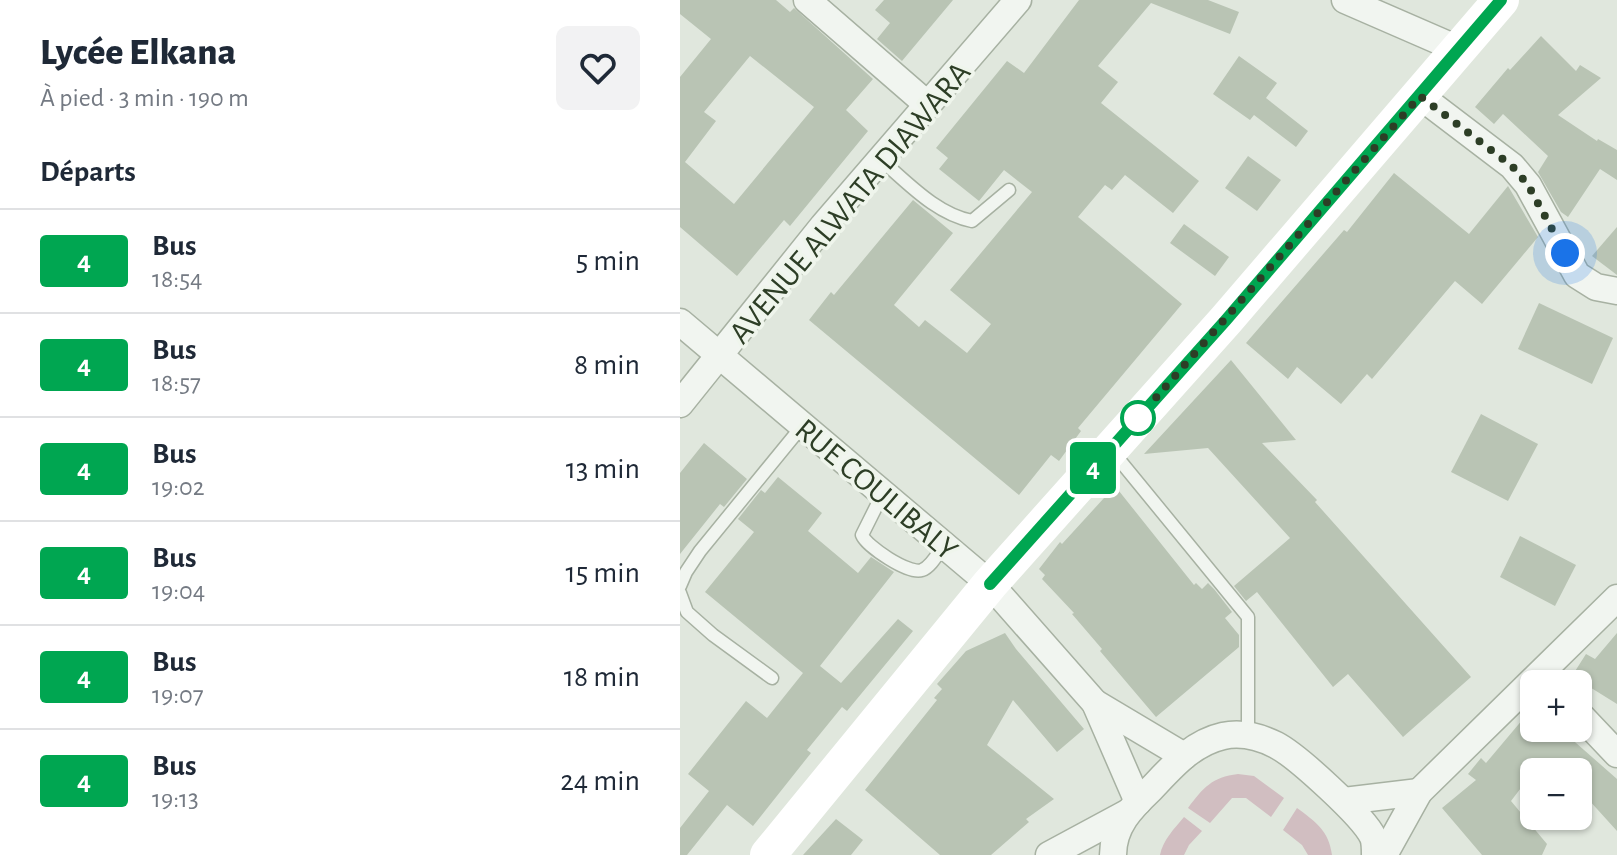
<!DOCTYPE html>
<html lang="fr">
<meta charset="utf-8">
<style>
body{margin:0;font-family:"Alegreya Sans",sans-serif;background:#f2f2f3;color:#1f2937;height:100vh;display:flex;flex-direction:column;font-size:30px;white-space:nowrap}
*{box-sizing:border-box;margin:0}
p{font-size:26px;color:#747a83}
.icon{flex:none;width:44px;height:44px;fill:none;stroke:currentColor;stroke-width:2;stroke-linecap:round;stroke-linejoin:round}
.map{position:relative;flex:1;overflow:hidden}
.drawer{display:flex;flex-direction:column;background:#fff;width:680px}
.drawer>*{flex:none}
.badge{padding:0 16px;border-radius:6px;font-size:28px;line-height:52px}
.controls{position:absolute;left:840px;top:670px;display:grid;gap:16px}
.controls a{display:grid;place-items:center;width:72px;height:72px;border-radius:12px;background:#fff;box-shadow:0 2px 6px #0004;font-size:40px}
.you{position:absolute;width:40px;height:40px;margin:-20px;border:6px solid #fff;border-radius:50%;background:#1a73e8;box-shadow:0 0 0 12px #1a73e833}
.map>.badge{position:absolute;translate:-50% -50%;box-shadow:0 0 0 4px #fff}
h2{padding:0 40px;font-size:30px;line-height:72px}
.round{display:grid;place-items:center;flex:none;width:84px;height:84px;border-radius:12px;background:#f2f2f3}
.summary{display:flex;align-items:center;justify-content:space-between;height:136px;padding:0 40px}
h1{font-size:38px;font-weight:800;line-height:60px}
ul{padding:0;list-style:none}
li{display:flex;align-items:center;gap:24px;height:104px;padding:0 40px;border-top:2px solid #e0e1e3}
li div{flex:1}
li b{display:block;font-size:30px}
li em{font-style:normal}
li .badge{min-width:88px;font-weight:700;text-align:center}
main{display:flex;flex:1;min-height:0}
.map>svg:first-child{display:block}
.green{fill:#d1bec1}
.building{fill:#b9c4b4;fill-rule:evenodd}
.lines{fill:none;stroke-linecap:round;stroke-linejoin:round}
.lane-casing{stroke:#a7b1a2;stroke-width:15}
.street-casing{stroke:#a7b1a2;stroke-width:29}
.lane{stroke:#f1f5f0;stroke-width:12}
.street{stroke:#f1f5f0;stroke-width:26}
.secondary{stroke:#fff;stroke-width:36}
.line-casing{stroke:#fff;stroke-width:18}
.line{stroke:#00a651;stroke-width:12}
.walk{stroke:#2d3e26;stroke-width:8;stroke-dasharray:0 14.4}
.stop-dot{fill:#fff;stroke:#00a651;stroke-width:4}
.labels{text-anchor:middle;stroke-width:7;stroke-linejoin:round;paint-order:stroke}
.street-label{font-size:32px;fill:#2d3e26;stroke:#eff5ec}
</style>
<main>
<section class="drawer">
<div class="summary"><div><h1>Lycée Elkana</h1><p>À pied · 3 min · 190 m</p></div><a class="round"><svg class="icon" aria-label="heart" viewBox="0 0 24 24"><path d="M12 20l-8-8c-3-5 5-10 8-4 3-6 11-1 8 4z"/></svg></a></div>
<h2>Départs</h2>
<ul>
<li><span class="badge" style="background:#00a651;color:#fff">4</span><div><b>Bus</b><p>18:54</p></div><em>5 min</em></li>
<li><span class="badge" style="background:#00a651;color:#fff">4</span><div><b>Bus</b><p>18:57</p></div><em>8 min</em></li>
<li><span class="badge" style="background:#00a651;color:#fff">4</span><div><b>Bus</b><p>19:02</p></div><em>13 min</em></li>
<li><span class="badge" style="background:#00a651;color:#fff">4</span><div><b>Bus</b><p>19:04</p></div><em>15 min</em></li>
<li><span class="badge" style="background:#00a651;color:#fff">4</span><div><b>Bus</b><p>19:07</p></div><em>18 min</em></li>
<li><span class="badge" style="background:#00a651;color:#fff">4</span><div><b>Bus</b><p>19:13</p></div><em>24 min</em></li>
</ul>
</section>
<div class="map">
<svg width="937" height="855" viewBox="0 0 937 855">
<rect width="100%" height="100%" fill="#e0e7dd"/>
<g class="green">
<path d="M558,774L574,776L604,798L591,817L566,798H552L530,823L508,808C523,788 532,777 558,774Z"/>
<path d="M617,808C636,822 649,831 652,855H628L622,845L603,830Z"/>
<path d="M504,817L522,831L509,845L504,855H480C483,840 494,829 504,817Z"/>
</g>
<g class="building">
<path d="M0,0H96L110,12L114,8L193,79L166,110L188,131L110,226L104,220L57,276L0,227V77L31,39L0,14ZM70,56L134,107L54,204L5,162L36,121L24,112Z"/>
<polygon points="204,0 273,0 222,61 197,39 210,23 195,10"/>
<polygon points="399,0 528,0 559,12 550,34 471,3 418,66 438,82 421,103 519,181 493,213 445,175 432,190 425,185 398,217 502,304 398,428 401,431 379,461 371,455 339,495 129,320 151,292 154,295 233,200 273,233 214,305 239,327 245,320 287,353 311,324 270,290 352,192 324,170 299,201 259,169 268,158 256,148 327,61 344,73"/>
<polygon points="861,36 896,71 900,65 921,78 878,115 917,141 918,139 937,150 937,180 920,169 888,217 881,212 858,172 868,156 823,114 814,124 795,107 828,68 830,70"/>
<polygon points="559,56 597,83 586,98 628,131 616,147 574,115 570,120 533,94"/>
<polygon points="568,156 601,180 577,211 545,188"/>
<polygon points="714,173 789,234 828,186 858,237 802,304 775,281 692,379 687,374 661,404 617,367 608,379 566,343 664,230 667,232"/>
<polygon points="504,224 549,257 535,276 490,243"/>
<polygon points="937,227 937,275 912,256"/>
<polygon points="859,303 933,338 912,384 838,349"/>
<polygon points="551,360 616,440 582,443 637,500 635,502 791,677 723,737 668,674 653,687 577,592 566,601 554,586 610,538 528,448 464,454"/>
<polygon points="801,414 858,444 828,501 771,472"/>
<polygon points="24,443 67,479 44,507 40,504 0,554 0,473"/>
<polygon points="98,477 142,513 128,531 178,573 191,557 214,572 140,666 161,683 218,619 233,631 167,711 162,707 127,750 131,753 73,826 47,805 7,855 0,855 0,828 29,791 8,774 66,701 87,718 123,673 25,592 74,532 58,519 81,490 85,493"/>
<polygon points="435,486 514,585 516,583 522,589 528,583 534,589 552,612 545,618 559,635 559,647 476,717 420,651 422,649 392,614 394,613 362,579 365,575 359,569 380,542 382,544"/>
<polygon points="840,536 896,565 875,606 820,577"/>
<polygon points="325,633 336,649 404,729 377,752 333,700 307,745 374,799 346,819 349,822 311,855 260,855 185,790 257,700 254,698 262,689 257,684 286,651"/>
<polygon points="937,633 937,704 892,676 906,654 915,659"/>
<polygon points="854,706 854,736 859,728 879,728 937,779 937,831 898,788 898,772 853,772 831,801 867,844 862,855 802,855 762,808 796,780 788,774 801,758 806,763"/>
<polygon points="156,819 183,840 171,855 123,855"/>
</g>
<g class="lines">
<g class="lane-casing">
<g id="lane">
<path d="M201,160C228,183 256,214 292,221L329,190"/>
<polyline points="432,451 568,617 568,735"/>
<path d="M203,493L182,535C186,546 229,575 242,570C251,567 258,553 264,545"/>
<polyline points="0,586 6,572 20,551 123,425"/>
<polyline points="0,593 7,612 33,635 92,678"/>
</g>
</g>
<g class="street-casing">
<g id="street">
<polyline points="127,0 248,105"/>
<polyline points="665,0 780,50"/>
<polyline points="740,96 832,166 848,185 897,275 916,287 937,291"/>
<polyline points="0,322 310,584 415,703 458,802"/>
<polyline points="0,404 143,226 338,0"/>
<polyline points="415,703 504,756"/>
<polyline points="898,713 937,754"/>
<polyline points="664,801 739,792"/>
<polyline points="369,855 447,813"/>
<path d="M433,855C433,826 451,808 471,789C492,767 512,743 543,736C562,732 580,737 596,745C617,756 683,816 693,837C695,842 695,849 695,855"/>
<polyline points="704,855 739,792 937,598"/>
</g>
</g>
<use href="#lane" class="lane"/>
<use href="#street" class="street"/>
<polyline class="secondary" points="88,855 310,584 546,320 821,0"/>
</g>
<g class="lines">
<g class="line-casing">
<polyline id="line" points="310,584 546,320 821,0"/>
</g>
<use href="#line" class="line"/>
<polyline class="walk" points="458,418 453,424 740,96 832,166 848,185 885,253"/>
</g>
<circle class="stop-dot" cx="458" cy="418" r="16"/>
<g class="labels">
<g class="street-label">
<text transform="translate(169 202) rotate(-50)" y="11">AVENUE ALWATA DIAWARA</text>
<text transform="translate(197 489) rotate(40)" y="11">RUE COULIBALY</text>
</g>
</g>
</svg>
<div class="controls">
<a>+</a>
<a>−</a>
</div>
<div class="you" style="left:885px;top:253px"></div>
<b class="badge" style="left:413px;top:468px;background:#00a651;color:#fff">4</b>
</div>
</main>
